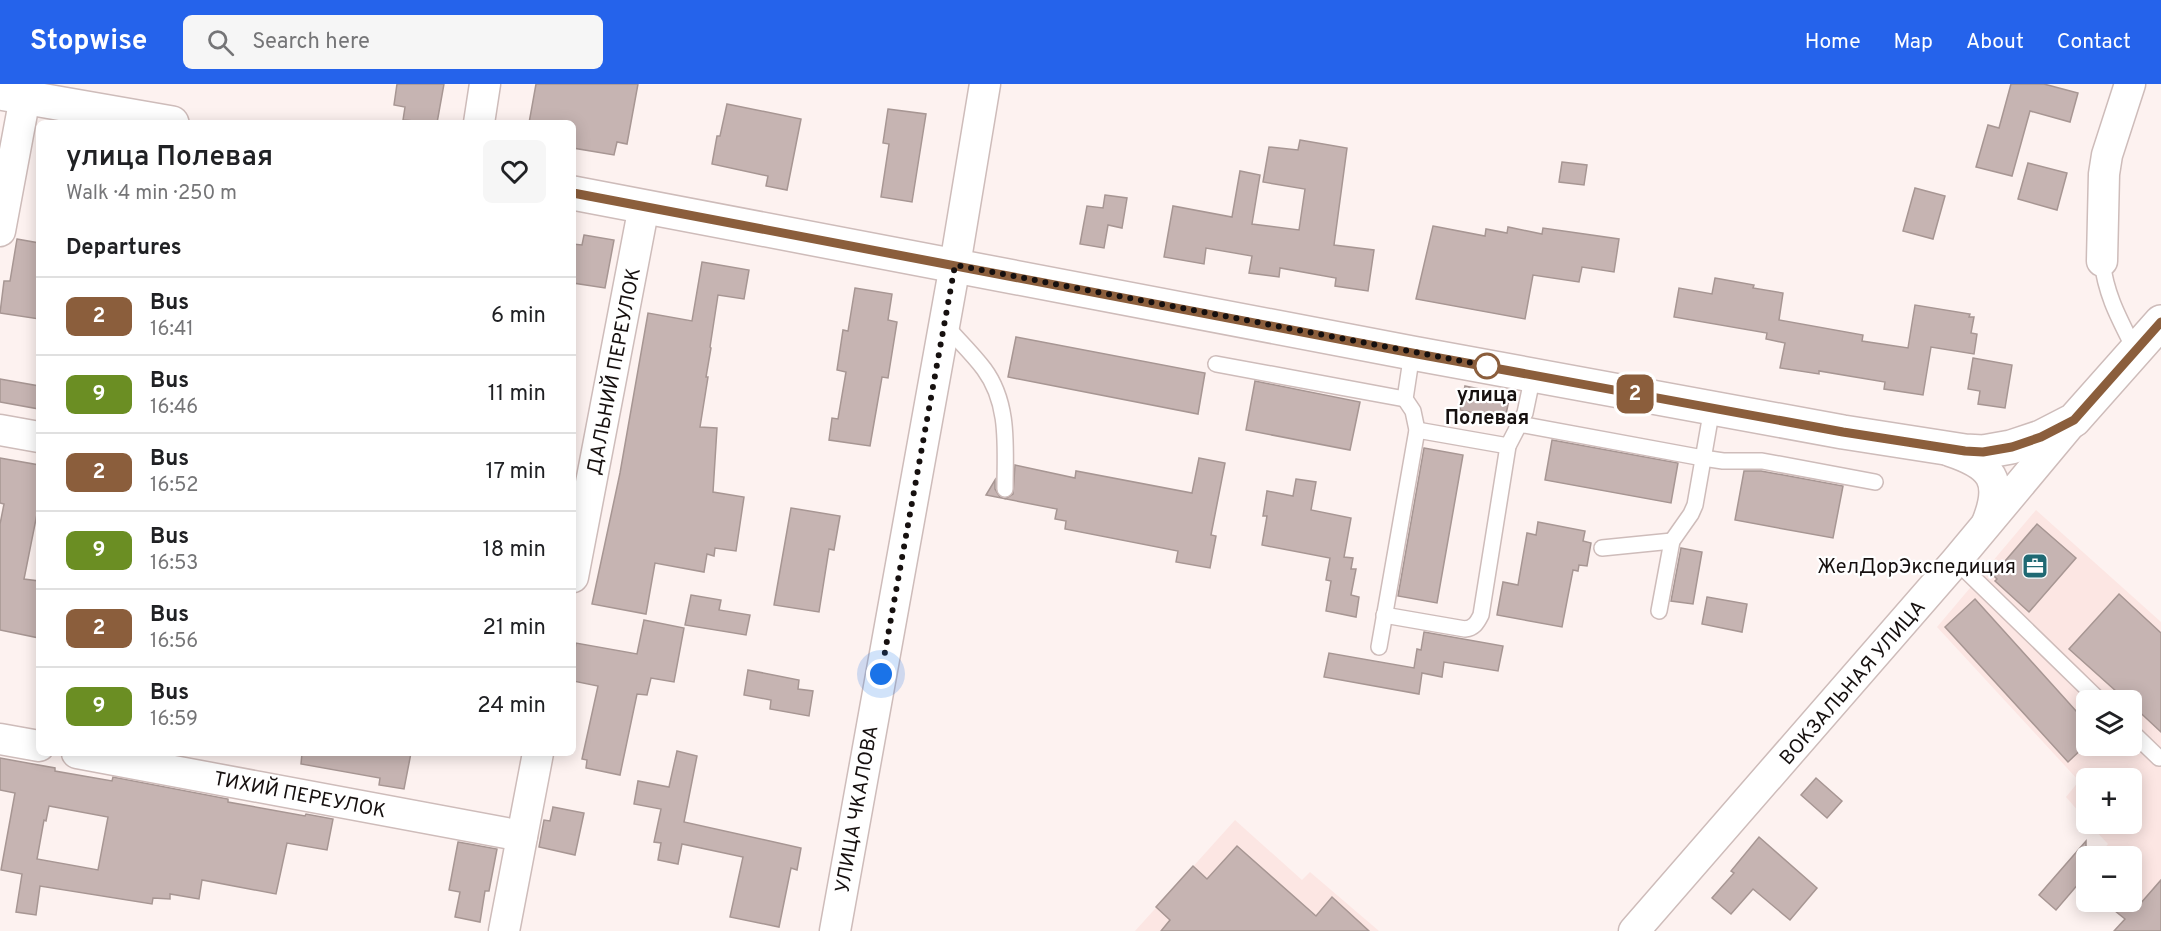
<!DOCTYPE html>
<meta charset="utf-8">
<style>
body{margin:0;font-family:Overpass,sans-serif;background:#f6f6f6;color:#202124;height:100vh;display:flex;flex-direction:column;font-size:22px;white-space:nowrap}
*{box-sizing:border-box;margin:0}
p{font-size:20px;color:#757577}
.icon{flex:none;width:33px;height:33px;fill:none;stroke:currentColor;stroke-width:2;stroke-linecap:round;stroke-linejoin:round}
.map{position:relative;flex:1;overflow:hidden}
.drawer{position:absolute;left:36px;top:36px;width:540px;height:636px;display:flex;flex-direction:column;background:#fff;border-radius:9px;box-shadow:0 3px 15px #0003}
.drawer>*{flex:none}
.badge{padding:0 12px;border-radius:9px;font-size:21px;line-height:39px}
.tools{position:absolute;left:2076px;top:606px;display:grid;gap:12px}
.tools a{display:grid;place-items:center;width:66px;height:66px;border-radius:9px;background:#fff;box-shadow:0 3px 15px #0003;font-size:30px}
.you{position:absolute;width:30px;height:30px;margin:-15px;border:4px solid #fff;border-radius:50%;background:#1a73e8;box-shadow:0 0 0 9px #1a73e833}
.map>.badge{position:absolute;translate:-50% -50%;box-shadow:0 0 0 3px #fff}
h2{padding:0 30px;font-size:22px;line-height:54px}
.round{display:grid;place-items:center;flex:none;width:63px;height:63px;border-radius:9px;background:#f6f6f6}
.overview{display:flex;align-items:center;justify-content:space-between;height:102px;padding:0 30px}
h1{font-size:28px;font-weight:600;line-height:45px}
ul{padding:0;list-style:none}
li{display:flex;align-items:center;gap:18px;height:78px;padding:0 30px;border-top:2px solid #e0e0e0}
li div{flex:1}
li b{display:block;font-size:22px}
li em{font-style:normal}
li .badge{min-width:66px;font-weight:700;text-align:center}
header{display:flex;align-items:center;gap:36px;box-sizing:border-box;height:84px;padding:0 30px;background:#2563eb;color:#fff}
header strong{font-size:28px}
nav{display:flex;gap:33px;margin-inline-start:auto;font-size:21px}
.search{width:420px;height:54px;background:#f6f6f6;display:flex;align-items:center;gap:15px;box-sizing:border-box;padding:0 21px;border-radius:9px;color:#757577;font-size:22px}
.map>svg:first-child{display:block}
.built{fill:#fce6e3;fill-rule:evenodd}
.building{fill:#c6b4b2;stroke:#a79693;stroke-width:1.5;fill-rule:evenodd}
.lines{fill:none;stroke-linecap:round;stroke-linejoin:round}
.service-casing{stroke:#cebcba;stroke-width:18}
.minor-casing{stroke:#cebcba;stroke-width:33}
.secondary-casing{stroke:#cebcba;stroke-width:36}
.service{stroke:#fff;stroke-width:15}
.minor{stroke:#fff;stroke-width:30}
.secondary{stroke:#fff;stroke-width:33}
.line-casing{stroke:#fff;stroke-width:14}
.line{stroke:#8b5e3c;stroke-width:9}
.walk{stroke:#16100f;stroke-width:6;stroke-dasharray:0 10.8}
.stop-dot{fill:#fff;stroke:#8b5e3c;stroke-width:3}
.labels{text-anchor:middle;stroke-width:4.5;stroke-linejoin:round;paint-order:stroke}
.street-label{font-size:20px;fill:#16100f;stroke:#fff}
.stop-label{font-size:20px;font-weight:bold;fill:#16100f;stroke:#fff}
.poi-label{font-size:20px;fill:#16100f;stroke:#fff;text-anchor:end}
</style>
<header>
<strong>Stopwise</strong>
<div class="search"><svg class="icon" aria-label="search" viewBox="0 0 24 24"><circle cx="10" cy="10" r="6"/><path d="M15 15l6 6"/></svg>Search here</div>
<nav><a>Home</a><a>Map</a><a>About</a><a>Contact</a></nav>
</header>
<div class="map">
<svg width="2161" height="847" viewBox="0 0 2161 847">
<rect width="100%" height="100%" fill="#fdf2f0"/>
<g class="built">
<path d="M2036,426L2161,538V835L2132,810V772H2098L2108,760L2089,740H2132V694H2086V736L2066,713L2079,697L1937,543ZM2086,616H2132V662H2086Z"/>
<polygon points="1235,736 1302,796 1310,788 1379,847 1135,847"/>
</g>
<g class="building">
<polygon points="397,0 444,0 437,39 403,36 405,23 394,21"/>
<polygon points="536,0 638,0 627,60 617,58 614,71 573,64 573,39 529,39"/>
<polygon points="2011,0 2044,0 2078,9 2070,38 2030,27 2012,92 1976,83 1988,41 1999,44"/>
<polygon points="727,20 801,35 787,106 766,102 768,92 712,80 717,52 720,52"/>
<polygon points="888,25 926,30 912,118 881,113 889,60 883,59"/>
<polygon points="1300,56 1347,64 1334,161 1374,166 1368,207 1335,202 1336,194 1280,184 1279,193 1249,189 1252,172 1206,164 1204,180 1164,173 1173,122 1232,133 1240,87 1260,91 1252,140 1299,146 1305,105 1263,98 1269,63 1298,66"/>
<polygon points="1562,78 1587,81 1584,101 1559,98"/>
<polygon points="2028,79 2067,89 2057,126 2018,115"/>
<polygon points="1915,104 1945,112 1933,155 1903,147"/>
<polygon points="1105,111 1127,114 1122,144 1108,141 1104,164 1080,160 1087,122 1103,124"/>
<polygon points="1433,142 1485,152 1486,145 1507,149 1508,143 1542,150 1543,144 1619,155 1614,188 1582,183 1579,198 1533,191 1525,235 1416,215"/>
<polygon points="584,151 614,156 605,204 573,199 573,160 582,161"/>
<polygon points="17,155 39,159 39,235 0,229 4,197 10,197"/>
<polygon points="702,178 749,186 744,215 718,211 710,263 711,264 706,293 708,293 700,343 717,344 713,408 744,413 736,467 715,464 714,472 707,470 704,488 655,479 646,530 592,520 620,389 648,229 692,237"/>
<polygon points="1715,194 1754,201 1753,204 1783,209 1779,236 1863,251 1862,257 1908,264 1915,221 1970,230 1969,233 1974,233 1971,249 1977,250 1974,270 1931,263 1923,311 1884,305 1885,298 1819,287 1819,290 1780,284 1785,259 1766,255 1767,249 1674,233 1679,204 1712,210"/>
<polygon points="855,204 892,210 888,236 897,238 888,294 882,293 870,362 829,356 832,334 838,335 846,288 837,286 843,246 848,247"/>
<polygon points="1016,253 1205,289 1198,330 1008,293"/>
<polygon points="1973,274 2012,281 2005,324 1978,320 1980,307 1968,305"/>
<polygon points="0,295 39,302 39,325 0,318"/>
<polygon points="1255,297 1360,318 1350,366 1246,346"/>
<polygon points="1465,302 1510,311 1505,335 1460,326"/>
<polygon points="1552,356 1678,379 1671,419 1545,396"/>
<polygon points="1424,364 1463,371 1437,519 1398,512"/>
<polygon points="0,374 39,381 39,420 24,495 39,497 39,554 0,546 0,440 4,420 0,419"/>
<polygon points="1199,374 1225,379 1211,451 1216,452 1210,484 1176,478 1178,467 1065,445 1066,437 1055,435 1057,425 986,411 995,396 995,405 1000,413 1005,415 1013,410 1015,381 1075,394 1076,387 1192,409"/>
<polygon points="1744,387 1761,387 1843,402 1833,454 1735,436"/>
<polygon points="1296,395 1316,398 1311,426 1351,434 1344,473 1353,474 1351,485 1356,485 1351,511 1359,513 1356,533 1326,527 1331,497 1326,496 1330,474 1262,461 1267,432 1263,432 1267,407 1293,412"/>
<polygon points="791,424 840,432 834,466 829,465 819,528 774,521"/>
<polygon points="1538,438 1585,447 1583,457 1591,459 1587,482 1579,481 1578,487 1573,486 1562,543 1497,531 1503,498 1518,501 1527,449 1536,451"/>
<polygon points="2037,440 2076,474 2029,528 1995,497 1997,495 1993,491"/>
<polygon points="1681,464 1702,468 1693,520 1671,517"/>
<polygon points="2119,510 2161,549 2161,648 2132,621 2132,616 2126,616 2069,565"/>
<polygon points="691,511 721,516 719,526 750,531 746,551 685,541"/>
<polygon points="1707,513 1747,520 1742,548 1702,540"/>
<polygon points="1975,515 2086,638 2086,661 2068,678 1945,543"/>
<polygon points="644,536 684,544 674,598 651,594 647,611 637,610 620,691 586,684 587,676 582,675 598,602 573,597 573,576 576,559 637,570"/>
<polygon points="1424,548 1503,562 1498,587 1444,578 1442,593 1422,589 1419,610 1324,593 1329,569 1414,584 1417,565 1421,566"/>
<polygon points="748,586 799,596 798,605 813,607 809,632 770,625 771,616 744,611"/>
<polygon points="677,667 697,672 684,738 801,764 797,786 791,784 779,843 730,833 743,773 682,760 678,780 658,776 661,759 654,758 661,725 634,720 638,697 669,703"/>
<polygon points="302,669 411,669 404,705 379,701 380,694 301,680"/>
<path d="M0,674L55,684V687L112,697L113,693L228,715V718L305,732L306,730L333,735L327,766L287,759L276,810L202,796L199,815L170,810V815L153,814L152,820L40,802L36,831L16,828L22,790L1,786L15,709L0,706ZM49,722L108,733L98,786L37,775L44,736L46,737Z"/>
<polygon points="1816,694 1842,717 1827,734 1801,711"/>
<polygon points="553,723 584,729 575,771 539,763 544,736 550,737"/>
<polygon points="1759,753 1817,804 1790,836 1753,805 1731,830 1712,814 1734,789 1731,787"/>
<polygon points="2086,757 2086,791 2056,826 2039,811"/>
<polygon points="458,758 497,765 489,807 485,807 480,838 455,833 460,808 449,806"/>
<polygon points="1237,762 1316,832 1332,813 1369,847 1161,847 1170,836 1156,823 1193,782 1207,795"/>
<polygon points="2161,796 2161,847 2114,847 2125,835 2104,818 2137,818 2140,820"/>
</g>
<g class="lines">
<g class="service-casing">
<g id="service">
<path d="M2102,177C2106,212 2120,236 2135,266"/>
<path d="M944,240C957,255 972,269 984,285C1010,320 1005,364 1005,405"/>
<polyline points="1216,280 1405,315"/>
<polyline points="1519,340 1703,374 1723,377 1762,377 1875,398"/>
<polyline points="1417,346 1508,362"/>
<polyline points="1602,464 1672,457"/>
<polyline points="1956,477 2099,616"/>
<polyline points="1659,527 1672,457 1691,430 1695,421 1712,324"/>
<path d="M1384,531L1465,545C1474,544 1477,539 1481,531L1508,362L1525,329L1533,291"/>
<polyline points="1379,563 1417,346 1413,327 1405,315 1412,269"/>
<polyline points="2132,648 2159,674"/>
</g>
</g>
<g class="minor-casing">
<g id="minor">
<polyline points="479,39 485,0"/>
<polyline points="0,147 25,13"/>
<polyline points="2102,177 2104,90 2107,71 2130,0"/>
<polyline points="0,346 39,353"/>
<path d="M1950,367C1992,381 2004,396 1987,439"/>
<polyline points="573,493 644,122"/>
<polyline points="0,655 39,662"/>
<polyline points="77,669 522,752"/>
<polyline points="504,847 538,669"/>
<polyline points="835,847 955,181 985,0"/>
<polyline points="1634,847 1956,477 2072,338"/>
</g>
</g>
<g class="secondary-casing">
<g id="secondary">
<polyline points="0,9 172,39"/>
<polyline points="573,109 1412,269 1843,348 1965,367 1983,368 2011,363 2041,353 2074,336 2161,238"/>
</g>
</g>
<use href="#service" class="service"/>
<use href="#minor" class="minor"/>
<use href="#secondary" class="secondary"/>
</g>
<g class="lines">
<g class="line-casing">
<polyline id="line" points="573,109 1412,269 1843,348 1965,367 1983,368 2012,363 2041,353 2074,336 2161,238"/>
</g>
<use href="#line" class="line"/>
<polyline class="walk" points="881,590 955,181 1493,283 1487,282"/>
</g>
<defs>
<g id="office-square" transform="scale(1.35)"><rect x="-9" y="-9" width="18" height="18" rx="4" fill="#1f6973" stroke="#fff"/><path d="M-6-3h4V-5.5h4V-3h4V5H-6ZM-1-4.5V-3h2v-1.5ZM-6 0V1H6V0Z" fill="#fff"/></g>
</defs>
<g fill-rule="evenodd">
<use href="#office-square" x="2035" y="482"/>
</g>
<circle class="stop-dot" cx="1487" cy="282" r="12"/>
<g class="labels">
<g class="street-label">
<text transform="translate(613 287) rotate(-79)" y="7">ДАЛЬНИЙ ПЕРЕУЛОК</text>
<text transform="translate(1852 598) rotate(-49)" y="7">ВОКЗАЛЬНАЯ УЛИЦА</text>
<text transform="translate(300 710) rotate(11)" y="7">ТИХИЙ ПЕРЕУЛОК</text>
<text transform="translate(856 725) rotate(-80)" y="7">УЛИЦА ЧКАЛОВА</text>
</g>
<g class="stop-label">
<text x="1487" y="317">улица<tspan x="1487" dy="23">Полевая</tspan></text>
</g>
<g class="poi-label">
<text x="2016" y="489">ЖелДорЭкспедиция</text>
</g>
</g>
</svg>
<div class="tools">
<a><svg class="icon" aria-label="layers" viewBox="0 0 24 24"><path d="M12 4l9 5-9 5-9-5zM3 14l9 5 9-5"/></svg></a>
<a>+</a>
<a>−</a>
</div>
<div class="you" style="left:881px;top:590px"></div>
<b class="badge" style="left:1635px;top:310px;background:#8b5e3c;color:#fff">2</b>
<section class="drawer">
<div class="overview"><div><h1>улица Полевая</h1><p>Walk · 4 min · 250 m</p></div><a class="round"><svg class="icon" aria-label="heart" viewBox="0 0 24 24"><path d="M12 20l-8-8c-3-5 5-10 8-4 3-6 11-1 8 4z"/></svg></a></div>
<h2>Departures</h2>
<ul>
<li><span class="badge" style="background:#8b5e3c;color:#fff">2</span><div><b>Bus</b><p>16:41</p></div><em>6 min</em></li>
<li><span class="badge" style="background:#6b8e23;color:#fff">9</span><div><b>Bus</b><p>16:46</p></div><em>11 min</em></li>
<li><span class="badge" style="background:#8b5e3c;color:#fff">2</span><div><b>Bus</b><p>16:52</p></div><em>17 min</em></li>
<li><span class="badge" style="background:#6b8e23;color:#fff">9</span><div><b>Bus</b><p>16:53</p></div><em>18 min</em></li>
<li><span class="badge" style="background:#8b5e3c;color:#fff">2</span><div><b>Bus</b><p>16:56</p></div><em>21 min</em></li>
<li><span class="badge" style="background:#6b8e23;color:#fff">9</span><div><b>Bus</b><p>16:59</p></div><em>24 min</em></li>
</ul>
</section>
</div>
